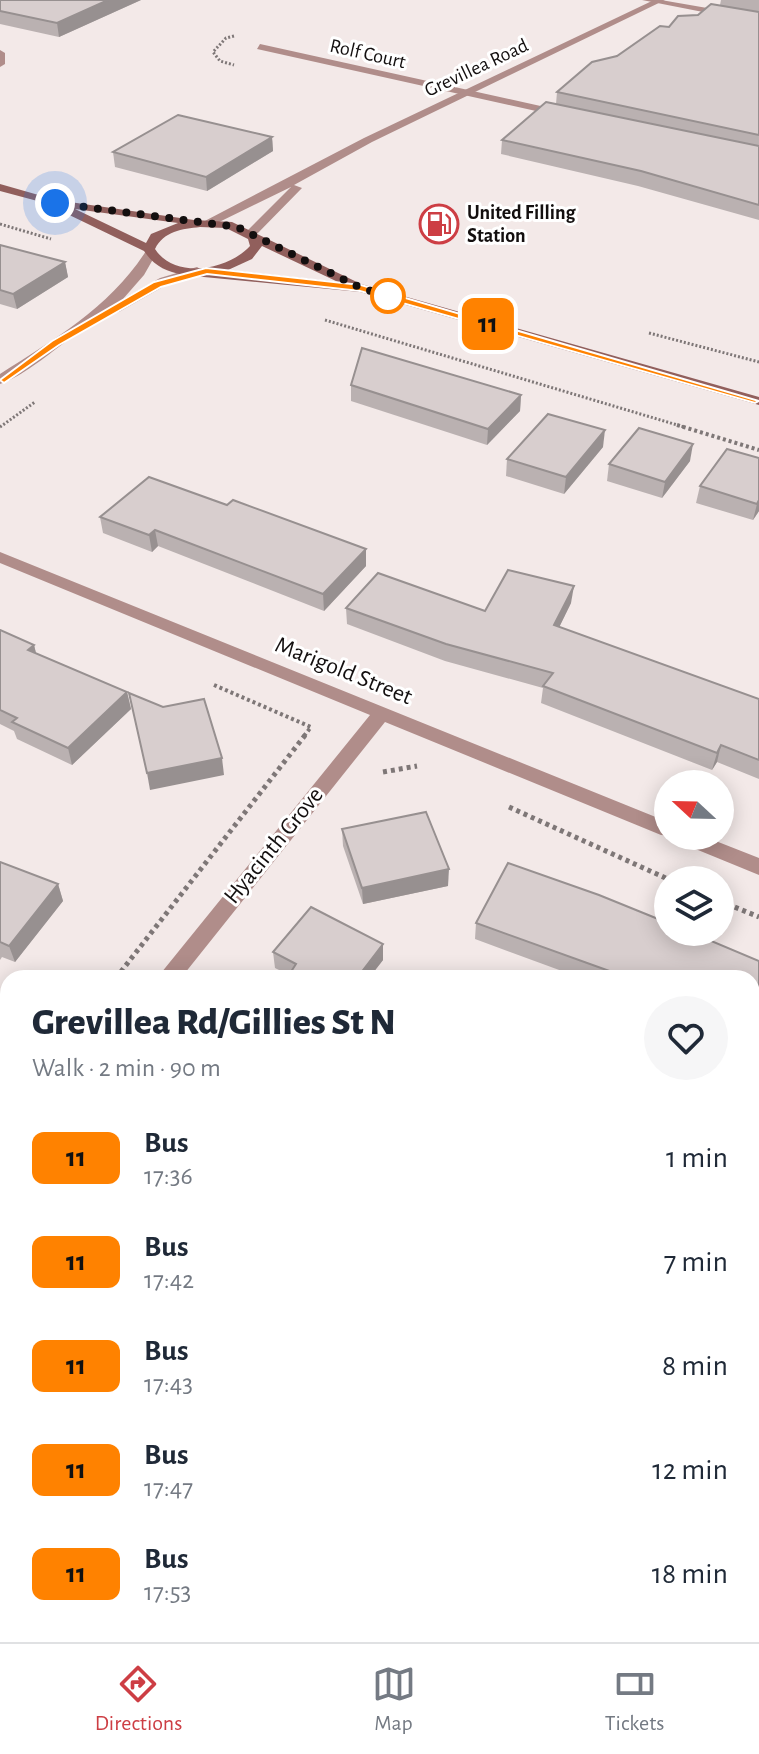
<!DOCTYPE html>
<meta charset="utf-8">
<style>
body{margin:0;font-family:"Alegreya Sans",sans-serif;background:#f6f6f7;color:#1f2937;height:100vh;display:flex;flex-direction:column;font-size:30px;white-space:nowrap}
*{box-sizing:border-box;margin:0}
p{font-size:26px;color:#747a83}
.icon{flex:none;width:44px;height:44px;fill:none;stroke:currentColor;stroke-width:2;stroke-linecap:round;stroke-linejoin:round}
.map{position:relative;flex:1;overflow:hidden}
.side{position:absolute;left:0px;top:970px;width:760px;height:672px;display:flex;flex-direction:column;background:#fff;border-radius:24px 24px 0 0;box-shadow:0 4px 20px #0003}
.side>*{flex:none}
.badge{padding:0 16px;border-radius:12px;font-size:28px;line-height:52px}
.needle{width:52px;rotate:292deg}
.tools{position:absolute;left:654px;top:770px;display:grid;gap:16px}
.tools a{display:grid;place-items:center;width:80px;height:80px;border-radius:50%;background:#fff;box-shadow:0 4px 20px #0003;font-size:40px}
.you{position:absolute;width:40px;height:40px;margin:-20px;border:6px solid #fff;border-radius:50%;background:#1a73e8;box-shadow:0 0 0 12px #1a73e833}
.map>.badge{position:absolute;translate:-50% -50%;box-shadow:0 0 0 4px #fff}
.round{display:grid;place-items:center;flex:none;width:84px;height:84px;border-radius:42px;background:#f6f6f7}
.overview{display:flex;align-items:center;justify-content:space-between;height:136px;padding:0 32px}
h1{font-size:38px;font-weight:800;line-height:60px}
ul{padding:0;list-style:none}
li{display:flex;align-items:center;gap:24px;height:104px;padding:0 32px}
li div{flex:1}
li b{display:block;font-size:30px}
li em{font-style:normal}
li .badge{min-width:88px;font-weight:700;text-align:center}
.tab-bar{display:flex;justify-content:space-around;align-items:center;height:112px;border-top:2px solid #e0e1e3;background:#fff;font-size:22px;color:#747a83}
.tab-bar a{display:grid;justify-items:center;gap:4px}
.tab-bar .on{color:#cd3e44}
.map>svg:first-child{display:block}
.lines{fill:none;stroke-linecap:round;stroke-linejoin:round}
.path-far3{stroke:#7e7777;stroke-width:3;stroke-dasharray:2 2;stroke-linecap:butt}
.path-far2{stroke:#7e7777;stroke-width:4;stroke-dasharray:3 3;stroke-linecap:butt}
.path-far1{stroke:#7e7777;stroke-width:5;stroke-dasharray:4 4;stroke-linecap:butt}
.path{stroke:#7e7777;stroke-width:7;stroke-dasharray:5 5;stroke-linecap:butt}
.service{fill:#b08d8a;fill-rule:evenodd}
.minor{fill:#b08d8a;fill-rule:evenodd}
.tertiary{fill:#b08d8a;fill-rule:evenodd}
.secondary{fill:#915f5c;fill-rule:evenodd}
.wall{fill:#bab1b1}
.shaded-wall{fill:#979090}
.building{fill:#d8cece;stroke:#979090;stroke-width:2}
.line{fill:#ff8200;stroke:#fff;stroke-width:2}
.walk{stroke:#130f0f;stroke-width:8;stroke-dasharray:0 14.4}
.stop-dot{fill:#fff;stroke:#ff8200;stroke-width:4}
.labels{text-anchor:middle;stroke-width:6;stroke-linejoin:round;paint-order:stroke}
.far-street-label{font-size:20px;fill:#130f0f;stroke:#fff}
.far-poi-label{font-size:20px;font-weight:bold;fill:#130f0f;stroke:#fff;text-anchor:start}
.street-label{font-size:24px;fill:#130f0f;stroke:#fff}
</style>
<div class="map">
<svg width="759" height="1642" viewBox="0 0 759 1642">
<rect width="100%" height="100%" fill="#f3e9e8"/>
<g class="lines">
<g class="path-far3">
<polyline points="234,36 226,38 213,52 220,61 234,65"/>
<polyline points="0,224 51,239"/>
<polyline points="325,320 684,427"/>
<polyline points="649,333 759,362"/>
<polyline points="0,427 35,402"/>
</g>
<g class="path-far2">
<polyline points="677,425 759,450"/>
<polyline points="214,685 311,727 304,736"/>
</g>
<g class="path-far1">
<polyline points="383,772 417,766"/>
<polyline points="509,807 670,880"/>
<polyline points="720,901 759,917"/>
<polyline points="116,978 306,734"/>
<polyline points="1,1133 8,1122"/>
</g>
<g class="path">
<polyline points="0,1134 2,1131"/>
<polyline points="0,1300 8,1288"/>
<polyline points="0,1481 8,1484"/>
<polyline points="351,1634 369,1642"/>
</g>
<polygon class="service" points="0,50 5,53 5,64 0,67"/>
<g class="minor">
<polygon points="642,0 661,0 759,17 759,23"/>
<polygon points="260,44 563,111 568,114 563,117 257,49"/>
<polygon points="0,552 668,822 668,836 703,836 759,858 759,875 676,841 673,836 661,835 385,722 181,978 157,978 370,715 0,563"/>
<polygon points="8,1193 8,1227 0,1230 0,1196"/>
<polygon points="0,1562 8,1565 8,1596 0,1593"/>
<polygon points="107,1634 152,1634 156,1642 111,1642"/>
</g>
<g class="tertiary">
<polygon points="654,0 665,0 372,142 294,185 302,188 254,237 244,234 291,187 211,226 201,223 364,138"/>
<path d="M146,251L156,254L144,275L123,299L160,278L197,267L203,271L168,284L119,312C88,315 36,373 0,384V374C55,339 110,307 146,251Z"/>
</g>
<path class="secondary" d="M0,184L56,200L194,220L232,222L361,284L759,397V405L360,292L183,275C166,271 155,267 144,251L61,211L60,207L0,191ZM75,209L178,223L151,234L146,243ZM200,227L226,228L248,239L250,246C228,270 175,280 155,249C164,231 182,229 200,227ZM262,246L338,282L228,270L252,259Z"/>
</g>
<g class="wall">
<polygon points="0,0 141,0 59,37 0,24"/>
<polygon points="721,0 759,0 759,220 638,186 501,154 502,140 556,104 557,92 669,27 720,5"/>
<polygon points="272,137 273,151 207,191 115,167 113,152"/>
<polygon points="0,245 65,262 68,277 17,309 0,304"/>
<polygon points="351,385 521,395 520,411 487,445 351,401"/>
<polygon points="603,447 564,494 506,476 507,459"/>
<polygon points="759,458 759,511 753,520 696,503 700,486"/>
<polygon points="690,461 662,498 607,481 609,464"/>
<polygon points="100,517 366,566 324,611 158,546 152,552 103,533"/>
<polygon points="571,603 559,627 759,699 759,779 717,762 712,770 541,703 543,688 445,661 347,624 346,608 485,611"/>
<polygon points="0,630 34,645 36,653 127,692 131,709 72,765 17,739 14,731 0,724"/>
<polygon points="342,829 448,886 363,904 343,846"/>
<polygon points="0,862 58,884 63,901 15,962 2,957 0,960"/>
<polygon points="476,923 759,961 759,1078 752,1075 752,978 581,978 475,939"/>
<polygon points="273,952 383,960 369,978 287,978 289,975 275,968"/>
<polygon points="564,1634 673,1634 671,1642 580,1642"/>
<polygon points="703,1634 752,1634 759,1642 718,1642"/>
</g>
<g class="shaded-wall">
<polygon points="108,0 141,0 59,37 57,23"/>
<polygon points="272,137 273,151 207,191 206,177"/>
<polygon points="65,262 68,277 17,309 13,294"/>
<polygon points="521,395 520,411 487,445 488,429"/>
<polygon points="605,430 603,447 564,494 566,477"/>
<polygon points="693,444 690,461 662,498 665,482"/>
<polygon points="759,500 759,511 753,520 757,504"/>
<polygon points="155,530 158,546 152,552 149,535"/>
<polygon points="366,549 366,566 324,611 323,594"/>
<polygon points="574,586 571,603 552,642 554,625"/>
<polygon points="34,645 38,662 28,650"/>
<polygon points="127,692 131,709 72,765 68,748"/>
<polygon points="721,745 717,762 712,770 717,753"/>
<polygon points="222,758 224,775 150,790 147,773"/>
<polygon points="449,869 448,886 363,904 362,888"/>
<polygon points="58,884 63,901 15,962 9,946"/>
<polygon points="383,944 383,960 369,978 357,978"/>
</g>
<g class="building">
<polygon points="0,0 108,0 57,23 0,11"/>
<polygon points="711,4 759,12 759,135 557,92 592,62 617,56 660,26 669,27 678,16 698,15"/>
<polygon points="546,102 759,146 759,205 641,171 502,140"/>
<polygon points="178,115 272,137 206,177 113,152"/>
<polygon points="0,245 65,262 13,294 0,290"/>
<polygon points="362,348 521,395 488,429 351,385"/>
<polygon points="548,414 605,430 566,477 507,459"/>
<polygon points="639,428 693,444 665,482 609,464"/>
<polygon points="727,449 759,458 759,500 757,504 700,486"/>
<polygon points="149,477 227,505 233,500 366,549 323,594 155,530 149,535 100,517"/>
<polygon points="508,570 574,586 554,625 759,699 759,760 721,745 717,753 543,686 553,673 446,644 346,608 378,573 485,611"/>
<polygon points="0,630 34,645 28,650 127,692 68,748 12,722 17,718 0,710"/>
<polygon points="129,693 163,707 204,699 222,758 147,773"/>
<polygon points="426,812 449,869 362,888 342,829"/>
<polygon points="0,862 58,884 9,946 0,942"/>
<polygon points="508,863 599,895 668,923 668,932 690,932 759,961 759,1060 752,1057 752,978 625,978 626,977 476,923"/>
<polygon points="311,907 383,944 357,978 287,978 296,964 273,952"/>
<polygon points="752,1462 759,1466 759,1642 740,1642 725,1634 752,1634"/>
<polygon points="585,1634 673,1634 671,1642 601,1642"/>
</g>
<polygon class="line" points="206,268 361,285 759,401 755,403 360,291 207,274 161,287 59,345 4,383 0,380 52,341 154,282"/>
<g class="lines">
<polyline class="walk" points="55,203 237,227 361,288 392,297 388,296"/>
</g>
<defs>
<g id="fuel-ring" transform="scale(2)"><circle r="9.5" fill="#fff" stroke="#cd3e44" stroke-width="1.5"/><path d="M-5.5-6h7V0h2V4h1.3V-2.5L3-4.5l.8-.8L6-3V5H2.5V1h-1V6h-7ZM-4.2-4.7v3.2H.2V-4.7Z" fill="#cd3e44"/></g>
</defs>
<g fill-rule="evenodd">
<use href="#fuel-ring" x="439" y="224"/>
</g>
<circle class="stop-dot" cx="388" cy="296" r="16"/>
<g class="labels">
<g class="far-street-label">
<text transform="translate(368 53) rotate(13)" y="7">Rolf Court</text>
<text transform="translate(476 67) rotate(-25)" y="7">Grevillea Road</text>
</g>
<g class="far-poi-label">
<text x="467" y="219">United Filling<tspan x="467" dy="23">Station</tspan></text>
</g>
<g class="street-label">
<text transform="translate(344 670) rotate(22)" y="8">Marigold Street</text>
<text transform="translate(273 845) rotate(-51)" y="8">Hyacinth Grove</text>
</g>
</g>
</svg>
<div class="tools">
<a><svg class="needle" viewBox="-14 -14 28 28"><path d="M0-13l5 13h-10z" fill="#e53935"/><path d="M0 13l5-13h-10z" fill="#747a83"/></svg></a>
<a><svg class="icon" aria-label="layers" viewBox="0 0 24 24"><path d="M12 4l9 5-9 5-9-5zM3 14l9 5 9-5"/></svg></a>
</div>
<div class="you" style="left:55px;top:203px"></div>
<b class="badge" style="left:488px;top:324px;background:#ff8200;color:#111">11</b>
<section class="side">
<div class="overview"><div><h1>Grevillea Rd/Gillies St N</h1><p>Walk · 2 min · 90 m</p></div><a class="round"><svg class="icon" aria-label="heart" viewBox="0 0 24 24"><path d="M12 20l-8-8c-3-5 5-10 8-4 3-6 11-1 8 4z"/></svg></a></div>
<ul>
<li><span class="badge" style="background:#ff8200;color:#111">11</span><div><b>Bus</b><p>17:36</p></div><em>1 min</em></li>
<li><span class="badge" style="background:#ff8200;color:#111">11</span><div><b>Bus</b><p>17:42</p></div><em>7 min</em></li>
<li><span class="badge" style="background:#ff8200;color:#111">11</span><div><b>Bus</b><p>17:43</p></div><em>8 min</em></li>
<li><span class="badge" style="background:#ff8200;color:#111">11</span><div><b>Bus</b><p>17:47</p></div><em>12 min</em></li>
<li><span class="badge" style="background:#ff8200;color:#111">11</span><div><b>Bus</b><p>17:53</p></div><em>18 min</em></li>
</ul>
</section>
</div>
<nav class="tab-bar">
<a class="on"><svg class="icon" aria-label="directions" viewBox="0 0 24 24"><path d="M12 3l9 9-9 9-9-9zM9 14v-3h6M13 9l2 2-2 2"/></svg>Directions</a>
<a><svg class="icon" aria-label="map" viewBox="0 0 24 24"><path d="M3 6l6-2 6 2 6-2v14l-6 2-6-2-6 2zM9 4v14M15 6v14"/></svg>Map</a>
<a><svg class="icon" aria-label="tickets" viewBox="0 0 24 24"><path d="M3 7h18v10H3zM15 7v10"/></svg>Tickets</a>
</nav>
